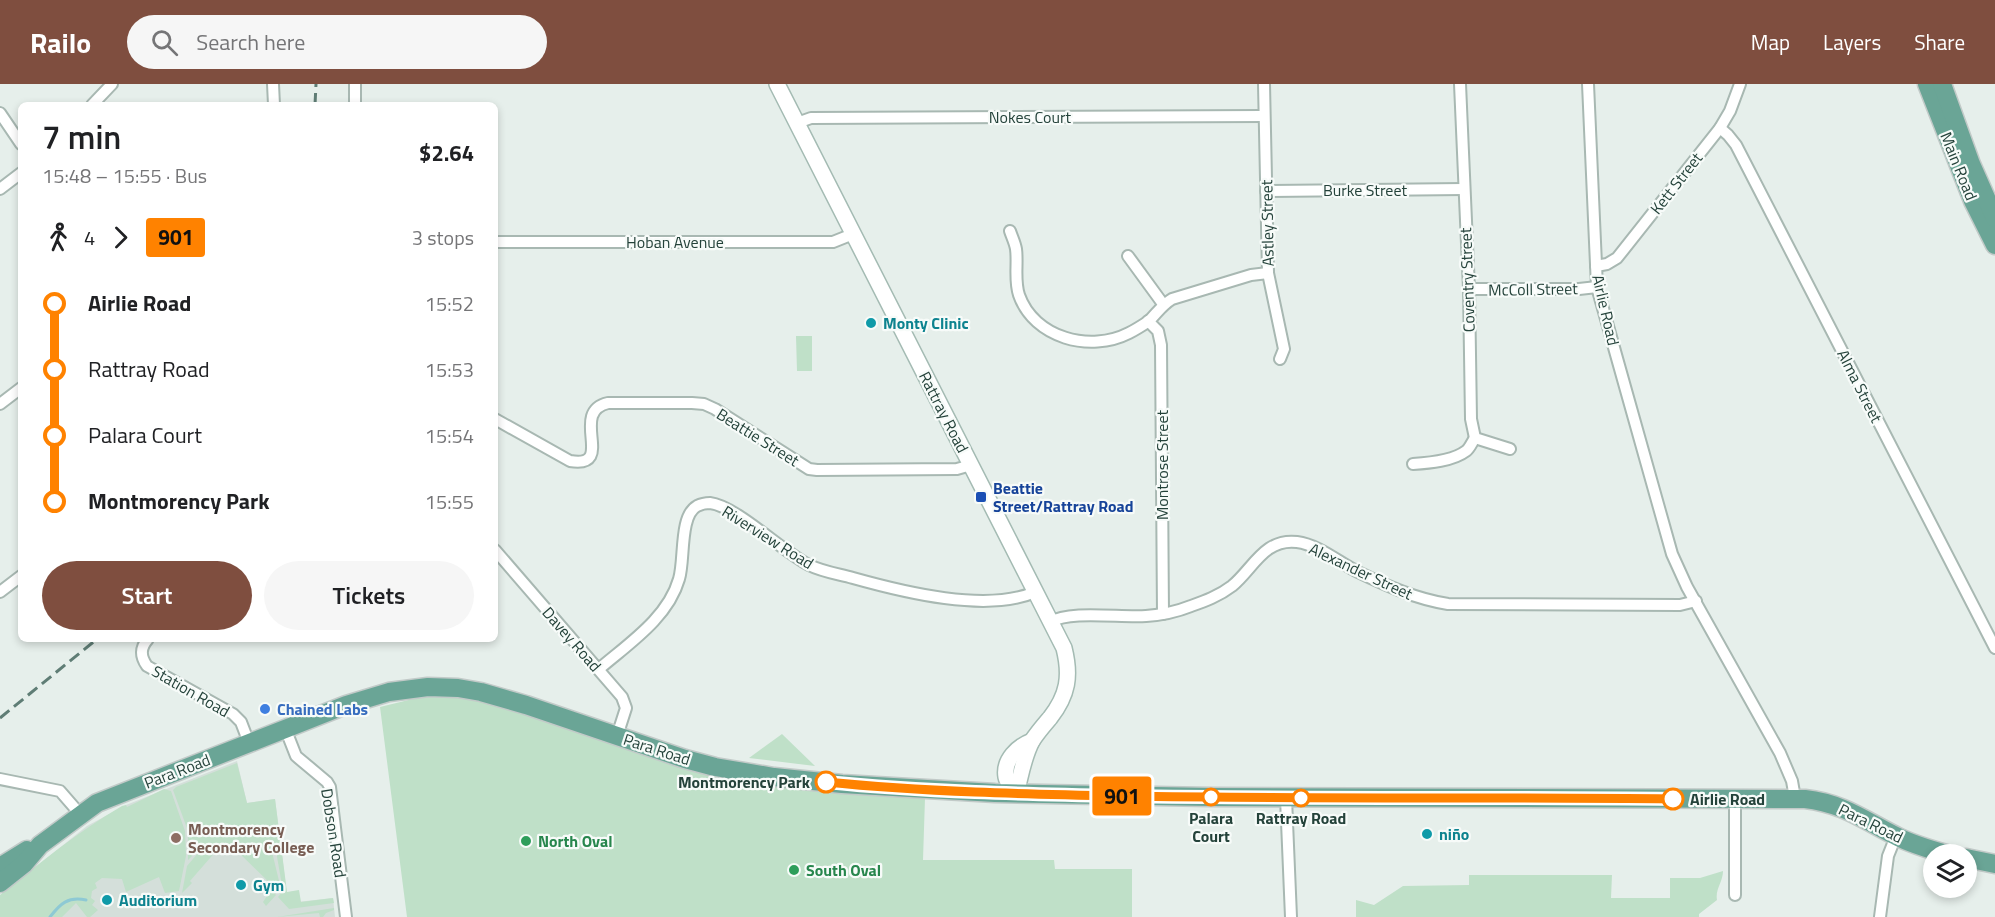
<!DOCTYPE html>
<meta charset="utf-8">
<style>
body{margin:0;font-family:"Titillium Web",sans-serif;background:#f6f6f6;color:#202124;height:100vh;display:flex;flex-direction:column;font-size:22px;white-space:nowrap}
*{box-sizing:border-box;margin:0}
p{font-size:20px;color:#757577}
.icon{flex:none;width:33px;height:33px;fill:none;stroke:currentColor;stroke-width:2;stroke-linecap:round;stroke-linejoin:round}
.map{position:relative;flex:1;overflow:hidden}
.side{position:absolute;left:18px;top:18px;width:480px;height:540px;display:flex;flex-direction:column;background:#fff;border-radius:9px;box-shadow:0 3px 9px #0003}
.side>*{flex:none}
.badge{padding:0 12px;border-radius:4px;font-size:21px;line-height:39px}
.controls{position:absolute;left:1923px;top:760px;display:grid;gap:12px}
.controls a{display:grid;place-items:center;width:54px;height:54px;border-radius:50%;background:#fff;box-shadow:0 3px 9px #0003;font-size:30px}
.map>.badge{position:absolute;translate:-50% -50%;box-shadow:0 0 0 3px #fff}
.legs{display:flex;align-items:center;gap:9px;height:66px;padding:0 24px;font-size:20px}
.legs p{margin-inline-start:auto}
.summary{display:flex;align-items:center;justify-content:space-between;height:102px;padding:0 24px}
h1{font-size:33px;font-weight:600;line-height:45px}
.cta{display:flex;gap:12px;margin-top:auto;padding:12px 24px}
.cta a{flex:1;height:69px;border-radius:36px;background:#7f4e3f;color:#fff;font-size:24px;font-weight:600;line-height:69px;text-align:center}
.cta a+a{background:#f6f6f6;color:#202124}
ul{padding:0 24px;list-style:none}
li{display:flex;align-items:center;gap:21px;height:66px;font-size:22px}
li i{display:grid;place-items:center;width:9px;height:100%;margin:0 8px;background:currentColor}
li i::after{content:'';width:15px;height:15px;margin:-8px;border:4px solid;border-radius:50%;background:#fff}
li p{margin-inline-start:auto}
li:first-child i{background:linear-gradient(#0000 50%,currentColor 0)}
li:last-child i{background:linear-gradient(currentColor 50%,#0000 0)}
header{display:flex;align-items:center;gap:36px;box-sizing:border-box;height:84px;padding:0 30px;background:#7f4e3f;color:#fff}
header strong{font-size:28px}
nav{display:flex;gap:33px;margin-inline-start:auto;font-size:21px}
.search{width:420px;height:54px;background:#f6f6f6;display:flex;align-items:center;gap:15px;box-sizing:border-box;padding:0 21px;border-radius:33px;color:#757577;font-size:22px}
.map>svg:first-child{display:block}
.built{fill:#d4dfda}
.green{fill:#bfe0c8}
.lines{fill:none;stroke-linecap:round;stroke-linejoin:round}
.stream{stroke:#8ec9d4;stroke-width:3}
.street-casing{stroke:#a8b8b2;stroke-width:14}
.secondary-casing{stroke:#a4bbb3;stroke-width:18}
.primary-casing{stroke:#c2cac8;stroke-width:21}
.street{stroke:#fff;stroke-width:10}
.secondary{stroke:#fff;stroke-width:15}
.primary{stroke:#6aa596;stroke-width:18}
.rail{stroke:#5f7d75;stroke-width:3;stroke-dasharray:12 6;stroke-linecap:butt}
.line-1-casing{stroke:#fff;stroke-width:14}
.line-1{stroke:#ff8200;stroke-width:9}
.culture-dot{fill:#0f9aa8;stroke:#f7fbf9;stroke-width:2}
.transit-dot{fill:#1a4fb4;stroke:#f7fbf9;stroke-width:2}
.shop-dot{fill:#3f7fe0;stroke:#f7fbf9;stroke-width:2}
.stop-1-dot{fill:#fff;stroke:#ff8200;stroke-width:3}
.education-dot{fill:#8d6e63;stroke:#f7fbf9;stroke-width:2}
.leisure-dot{fill:#2e9e5b;stroke:#f7fbf9;stroke-width:2}
.labels{text-anchor:middle;stroke-width:4.5;stroke-linejoin:round;paint-order:stroke}
.street-label{font-size:16px;fill:#24423a;stroke:#f7fbf9}
.culture-label{font-size:16px;font-weight:bold;fill:#0d838f;stroke:#f7fbf9;text-anchor:start}
.transit-label{font-size:16px;font-weight:bold;fill:#164399;stroke:#f7fbf9;text-anchor:start}
.shop-label{font-size:16px;font-weight:bold;fill:#366cbe;stroke:#f7fbf9;text-anchor:start}
.stop-label{font-size:16px;font-weight:bold;fill:#24423a;stroke:#f7fbf9}
.education-label{font-size:16px;font-weight:bold;fill:#785e54;stroke:#f7fbf9;text-anchor:start}
.leisure-label{font-size:16px;font-weight:bold;fill:#27864d;stroke:#f7fbf9;text-anchor:start}
</style>
<header>
<strong>Railo</strong>
<div class="search"><svg class="icon" aria-label="search" viewBox="0 0 24 24"><circle cx="10" cy="10" r="6"/><path d="M15 15l6 6"/></svg>Search here</div>
<nav><a>Map</a><a>Layers</a><a>Share</a></nav>
</header>
<div class="map">
<svg width="1995" height="833" viewBox="0 0 1995 833">
<rect width="100%" height="100%" fill="#e6efeb"/>
<polygon class="built" points="237,677 247,719 275,715 288,819 333,814 335,833 0,833 0,817 47,774 87,742 126,721"/>
<g class="green">
<polygon points="796,252 812,252 812,287 797,287"/>
<polygon points="429,611 473,613 804,704 925,714 923,776 1054,776 1055,785 1132,785 1132,833 407,833 380,623"/>
<polygon points="782,650 815,682 749,674"/>
<polygon points="237,679 247,719 275,715 287,808 299,806 301,818 333,814 334,819 289,825 278,813 283,807 276,767 272,768 280,801 278,807 237,767 217,766 190,797 192,799 182,809 187,782 204,762 202,762 188,776 188,747 173,706 176,703"/>
<path d="M164,705L171,707L185,747L186,772L179,807L165,809L159,793L126,808L122,795L102,794L95,799L97,804L92,807L91,814L95,817L92,821L98,826L90,833H87L76,819L62,833H0V811C40,779 77,748 122,722L126,721L127,723Z"/>
<path d="M1723,787C1723,798 1715,805 1717,816L1699,830V833H1356V816L1374,821L1403,802L1469,801V791H1612L1611,814H1670V794H1700Z"/>
<polygon points="265,801 276,811 266,822 263,818 267,812 261,806"/>
<polygon points="334,824 334,826 326,829 323,833 320,833 319,829 277,833"/>
</g>
<g class="lines">
<path class="stream" d="M50,833C60,820 68,812 86,816"/>
<g class="street-casing">
<g id="street">
<polyline points="273,0 274,21"/>
<polyline points="1264,0 1268,189 1284,265 1280,275"/>
<polyline points="1460,0 1469,205 1471,335 1475,354 1510,365"/>
<polyline points="1588,0 1597,203 1672,470 1687,503 1780,669 1792,697 1795,714"/>
<polyline points="92,21 112,0"/>
<polyline points="355,21 355,0"/>
<polyline points="0,29 21,60"/>
<polyline points="797,39 811,34 1264,32"/>
<polyline points="1720,44 1728,51 1736,61 1995,564"/>
<polyline points="0,105 21,89"/>
<polyline points="1266,107 1464,105"/>
<path d="M1010,147C1012,153 1015,159 1016,165C1018,180 1014,196 1019,211C1034,254 1090,269 1129,249C1135,246 1143,241 1149,237C1157,229 1162,221 1172,215L1251,191L1268,189"/>
<polyline points="495,158 833,158 853,150"/>
<polyline points="1128,172 1163,220"/>
<polyline points="1596,182 1607,180 1617,174 1720,44 1730,27 1740,0"/>
<polyline points="1469,205 1579,205 1597,203"/>
<polyline points="1148,237 1158,247 1161,261 1163,530"/>
<polyline points="0,320 21,304"/>
<path d="M495,335L570,377C617,385 568,328 608,319H692L704,320L715,325L809,385L817,386L957,385L971,381"/>
<path d="M1413,380C1429,379 1453,377 1466,367C1470,364 1472,358 1475,354"/>
<polyline points="495,466 622,613 626,624 617,652"/>
<polyline points="0,508 21,492"/>
<path d="M1051,538C1069,526 1122,534 1146,532C1161,531 1176,528 1191,522C1205,517 1219,512 1232,502C1253,485 1264,454 1297,458C1319,461 1338,478 1358,488C1387,502 1416,515 1448,520L1680,521L1696,517"/>
<path d="M148,555C140,564 140,572 147,582L233,630L241,638L249,659"/>
<path d="M599,585C628,560 668,534 679,495C685,476 679,432 697,422C701,420 705,419 710,419C736,422 783,468 809,481C823,488 839,490 853,494C903,508 987,529 1035,508"/>
<polyline points="285,644 296,672 327,698 330,703 346,833"/>
<polyline points="0,695 60,707 80,730"/>
<polyline points="1286,714 1291,833"/>
<polyline points="1735,811 1735,715"/>
<polyline points="1880,833 1888,772 1896,752"/>
</g>
</g>
<g class="secondary-casing">
<g id="secondary">
<path d="M777,0L1064,564C1071,592 1068,611 1050,634C1044,641 1037,649 1032,657C1023,674 1021,691 1016,710"/>
<path d="M1016,710C1013,705 1007,699 1006,693C1003,676 1018,662 1032,657"/>
</g>
</g>
<g class="primary-casing">
<g id="primary">
<polyline points="1927,0 1973,117 1995,161"/>
<polyline points="1942,0 1971,80 1995,134"/>
<polyline points="1966,774 1995,780"/>
<polyline points="0,783 27,766"/>
<path d="M0,799L24,780L40,761L97,719L346,621L389,608L428,603L458,604L481,608L526,621L685,675L715,683L774,693L842,700L995,709L1211,713L1805,715C1842,719 1864,736 1896,752C1913,761 1932,766 1950,771"/>
</g>
</g>
<use href="#street" class="street"/>
<use href="#secondary" class="secondary"/>
<use href="#primary" class="primary"/>
<g class="rail">
<polyline points="315,21 316,0"/>
<polyline points="0,634 97,555"/>
</g>
</g>
<g class="lines">
<g class="line-1-casing">
<path id="line-1" d="M826,698C925,708 1025,710 1125,712C1307,715 1490,713 1673,715"/>
</g>
<use href="#line-1" class="line-1"/>
</g>
<g class="culture-dot">
<circle cx="871" cy="239" r="6"/>
<circle cx="1427" cy="750" r="6"/>
<circle cx="241" cy="801" r="6"/>
<circle cx="107" cy="816" r="6"/>
</g>
<rect class="transit-dot" x="975" y="407" width="12" height="12" rx="3"/>
<circle class="shop-dot" cx="265" cy="625" r="6"/>
<g class="stop-1-dot">
<circle cx="826" cy="698" r="10"/>
<circle cx="1211" cy="713" r="8"/>
<circle cx="1301" cy="714" r="8"/>
<circle cx="1673" cy="715" r="10"/>
</g>
<circle class="education-dot" cx="176" cy="754" r="6"/>
<g class="leisure-dot">
<circle cx="526" cy="757" r="6"/>
<circle cx="794" cy="786" r="6"/>
</g>
<g class="labels">
<g class="street-label">
<text x="1030" y="39">Nokes Court</text>
<text transform="translate(1959 82) rotate(68)" y="6">Main Road</text>
<text transform="translate(1676 99) rotate(-52)" y="6">Kett Street</text>
<text x="1365" y="112">Burke Street</text>
<text transform="translate(1267 139) rotate(-91)" y="6">Astley Street</text>
<text x="675" y="164">Hoban Avenue</text>
<text transform="translate(1467 196) rotate(-92)" y="6">Coventry Street</text>
<text transform="translate(1533 205) rotate(-1)" y="6">McColl Street</text>
<text transform="translate(1606 226) rotate(77)" y="6">Airlie Road</text>
<text transform="translate(1860 302) rotate(63)" y="6">Alma Street</text>
<text transform="translate(944 328) rotate(63)" y="6">Rattray Road</text>
<text transform="translate(758 353) rotate(32)" y="6">Beattie Street</text>
<text transform="translate(1162 381) rotate(-90)" y="6">Montrose Street</text>
<text transform="translate(768 453) rotate(32)" y="6">Riverview Road</text>
<text transform="translate(1361 487) rotate(25)" y="6">Alexander Street</text>
<text transform="translate(572 555) rotate(49)" y="6">Davey Road</text>
<text transform="translate(191 607) rotate(30)" y="6">Station Road</text>
<text transform="translate(657 665) rotate(18)" y="6">Para Road</text>
<text transform="translate(177 687) rotate(-21)" y="6">Para Road</text>
<text transform="translate(1871 739) rotate(26)" y="6">Para Road</text>
<text transform="translate(334 749) rotate(81)" y="6">Dobson Road</text>
</g>
<g class="culture-label">
<text x="883" y="245">Monty Clinic</text>
<text x="1439" y="756">niño</text>
<text x="253" y="807">Gym</text>
<text x="119" y="822">Auditorium</text>
</g>
<g class="transit-label">
<text x="993" y="410">Beattie<tspan x="993" dy="18">Street/Rattray Road</tspan></text>
</g>
<g class="shop-label">
<text x="277" y="631">Chained Labs</text>
</g>
<g class="stop-label">
<text x="810" y="704" text-anchor="end">Montmorency Park</text>
<text x="1690" y="721" text-anchor="start">Airlie Road</text>
<text x="1211" y="740">Palara<tspan x="1211" dy="18">Court</tspan></text>
<text x="1301" y="740">Rattray Road</text>
</g>
<g class="education-label">
<text x="188" y="751">Montmorency<tspan x="188" dy="18">Secondary College</tspan></text>
</g>
<g class="leisure-label">
<text x="538" y="763">North Oval</text>
<text x="806" y="792">South Oval</text>
</g>
</g>
</svg>
<div class="controls">
<a><svg class="icon" aria-label="layers" viewBox="0 0 24 24"><path d="M12 4l9 5-9 5-9-5zM3 14l9 5 9-5"/></svg></a>
</div>
<b class="badge" style="left:1122px;top:712px;background:#ff8200;color:#111">901</b>
<section class="side">
<div class="summary"><div><h1>7 min</h1><p>15:48 – 15:55 · Bus</p></div><b>$2.64</b></div>
<div class="legs"><svg class="icon" aria-label="walk" viewBox="0 0 24 24"><circle cx="13" cy="4" r="2"/><path d="M13 8l-2 6 4 7M11 14l-3 7M7 12l3-4h3l4 4"/></svg>4<svg class="icon" aria-label="forward" viewBox="0 0 24 24"><path d="M9 5l7 7-7 7"/></svg><b class="badge" style="background:#ff8200;color:#111">901</b><p>3 stops</p></div>
<ul>
<li><i style="color:#ff8200"></i><b>Airlie Road</b><p>15:52</p></li>
<li><i style="color:#ff8200"></i><span>Rattray Road</span><p>15:53</p></li>
<li><i style="color:#ff8200"></i><span>Palara Court</span><p>15:54</p></li>
<li><i style="color:#ff8200"></i><b>Montmorency Park</b><p>15:55</p></li>
</ul>
<div class="cta"><a>Start</a><a>Tickets</a></div>
</section>
</div>
